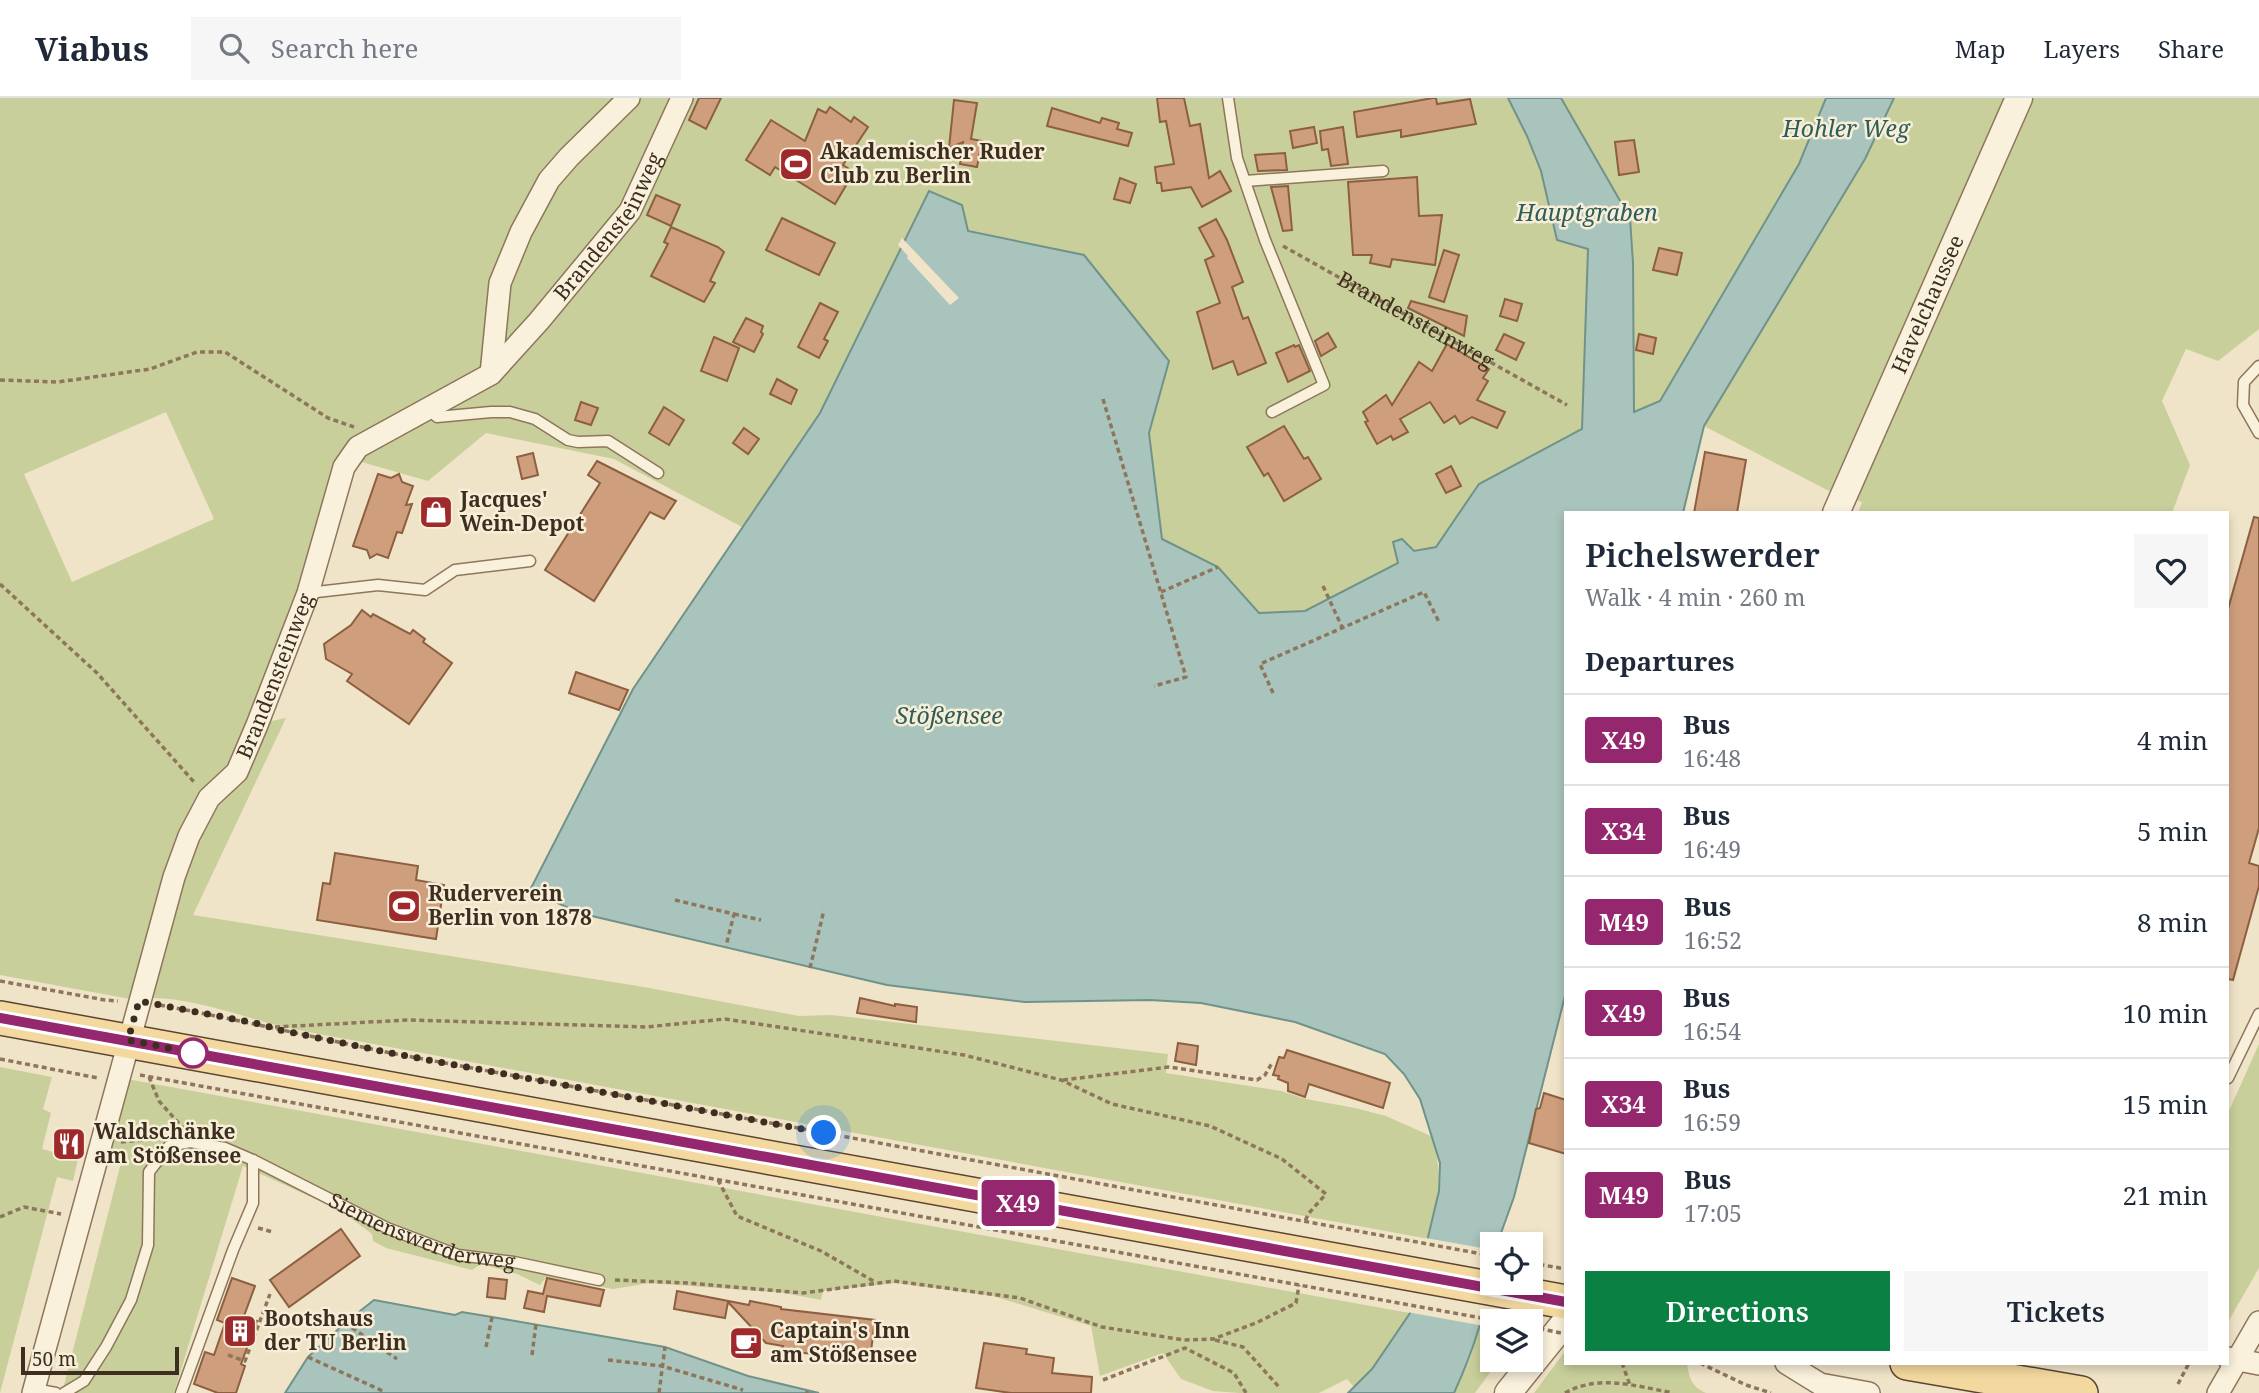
<!DOCTYPE html>
<meta charset="utf-8">
<style>
body{margin:0;font-family:"Noto Serif",serif;background:#f6f6f7;color:#1f2937;height:100vh;display:flex;flex-direction:column;font-size:26px;white-space:nowrap}
*{box-sizing:border-box;margin:0}
p{font-size:23px;color:#747a83}
.icon{flex:none;width:38px;height:38px;fill:none;stroke:currentColor;stroke-width:2;stroke-linecap:round;stroke-linejoin:round}
.map{position:relative;flex:1;overflow:hidden}
.panel{position:absolute;left:1564px;top:413px;width:665px;height:854px;display:flex;flex-direction:column;background:#fff;border-radius:0px;box-shadow:0 4px 10px #0003}
.panel>*{flex:none}
.badge{padding:0 14px;border-radius:5px;font-size:24px;line-height:46px}
.fabs{position:absolute;left:1480px;top:1134px;display:grid;gap:14px}
.fabs a{display:grid;place-items:center;width:63px;height:63px;border-radius:0px;background:#fff;box-shadow:0 4px 10px #0003;font-size:35px}
.scale{position:absolute;left:21px;bottom:18px;width:158px;box-sizing:border-box;padding-left:7px;border:4px solid #3d2e20;border-top:0;font-size:19px;line-height:24px;white-space:nowrap;color:#3d2e20;-webkit-text-stroke:5px #f7eed8;paint-order:stroke}
.you{position:absolute;width:35px;height:35px;margin:-18px;border:5px solid #fff;border-radius:50%;background:#1a73e8;box-shadow:0 0 0 10px #1a73e833}
.map>.badge{position:absolute;translate:-50% -50%;box-shadow:0 0 0 4px #fff}
h2{padding:0 21px;font-size:26px;line-height:63px}
.round{display:grid;place-items:center;flex:none;width:74px;height:74px;border-radius:0px;background:#f6f6f7}
.head{display:flex;align-items:center;justify-content:space-between;height:119px;padding:0 21px}
h1{font-size:33px;font-weight:600;line-height:52px}
.action{display:flex;gap:14px;margin-top:auto;padding:14px 21px}
.action a{flex:1;height:80px;border-radius:0px;background:#0b8043;color:#fff;font-size:28px;font-weight:600;line-height:80px;text-align:center}
.action a+a{background:#f6f6f7;color:#1f2937}
ul{padding:0;list-style:none}
li{display:flex;align-items:center;gap:21px;height:91px;padding:0 21px;border-top:2px solid #e0e1e3}
li div{flex:1}
li b{display:block;font-size:26px}
li em{font-style:normal}
li .badge{min-width:77px;font-weight:700;text-align:center}
header{display:flex;align-items:center;gap:42px;box-sizing:border-box;height:98px;padding:0 35px;background:#fff;border-bottom:2px solid #e0e1e3}
header strong{font-size:33px}
nav{display:flex;gap:38px;margin-inline-start:auto;font-size:24px}
.search{width:490px;height:63px;background:#f6f6f7;display:flex;align-items:center;gap:18px;box-sizing:border-box;padding:0 24px;border-radius:0px;color:#747a83;font-size:26px}
.map>svg:first-child{display:block}
.green{fill:#c9cf9b;fill-rule:evenodd}
.water{fill:#a9c4bc;stroke:#6f938a;stroke-width:2}
.pier{fill:#f0e4c8}
.building{fill:#cf9f7d;stroke:#8d5f41;stroke-width:2}
.lines{fill:none;stroke-linecap:round;stroke-linejoin:round}
.service-casing{stroke:#8d765c;stroke-width:13}
.minor-casing{stroke:#8d765c;stroke-width:24}
.tertiary-casing{stroke:#8d765c;stroke-width:29}
.primary-casing{stroke:#5b4430;stroke-width:36}
.path{stroke:#8d765c;stroke-width:3.5;stroke-dasharray:5 3.5;stroke-linecap:butt}
.service{stroke:#faf1dc;stroke-width:10}
.minor{stroke:#faf1dc;stroke-width:21}
.tertiary{stroke:#faf1dc;stroke-width:26}
.primary{stroke:#f3d9a0;stroke-width:33}
.path-bridge{stroke:#8d765c;stroke-width:3.5;stroke-dasharray:5 3.5;stroke-linecap:butt}
.line-casing{stroke:#fff;stroke-width:16}
.line{stroke:#95276e;stroke-width:10}
.walk{stroke:#3d2e20;stroke-width:7;stroke-dasharray:0 12.6}
.stop-dot{fill:#fff;stroke:#95276e;stroke-width:3.5}
.labels{text-anchor:middle;stroke-width:5;stroke-linejoin:round;paint-order:stroke}
.poi-label{font-size:21px;font-weight:bold;fill:#3d2e20;stroke:#f7eed8;text-anchor:start}
.street-label{font-size:21px;fill:#3d2e20;stroke:#f7eed8}
.water-label{font-size:23px;font-style:italic;fill:#2f5d5a;stroke:#f7eed8}
</style>
<header>
<strong>Viabus</strong>
<div class="search"><svg class="icon" aria-label="search" viewBox="0 0 24 24"><circle cx="10" cy="10" r="6"/><path d="M15 15l6 6"/></svg>Search here</div>
<nav><a>Map</a><a>Layers</a><a>Share</a></nav>
</header>
<div class="map">
<svg width="2259" height="1295" viewBox="0 0 2259 1295">
<rect width="100%" height="100%" fill="#f0e4c8"/>
<g class="green">
<path d="M0,0H1508L1527,38L1541,73L1557,142L1588,151L1582,332L1479,386L1436,449L1414,453L1403,441L1394,445L1398,465L1305,513L1259,515L1218,469L1162,441L1149,335L1169,263L1084,157L968,133L820,315L744,430L614,361L486,335L428,383L358,363L258,626L286,620L193,817L644,889L799,918L832,917L1168,956L1166,975L1281,993L1306,1001L1355,1010L1386,1018L1433,1039C1443,1079 1438,1101 1429,1141L368,945C336,939 304,934 272,926C228,914 175,895 130,901L0,877ZM166,314L214,421L72,484L24,376Z"/>
<polygon points="1561,0 1826,0 1799,66 1660,303 1633,314 1633,165 1630,120"/>
<polygon points="1894,0 2259,0 2259,231 2218,263 2186,251 2162,303 2190,367 2172,415 1858,415 1862,404 1827,392 1704,328 1865,61"/>
<polygon points="2259,946 2259,1170 2228,1224 2228,1015"/>
<polygon points="0,969 52,979 43,1011 51,1015 42,1051 78,1061 73,1083 57,1079 0,1295"/>
<polygon points="127,981 1326,1200 1410,1215 1372,1271 1354,1289 1347,1281 1319,1295 1239,1295 1213,1293 1181,1281 1163,1255 1100,1278 1091,1228 993,1198 896,1185 823,1193 821,1202 784,1195 650,1185 613,1191 546,1179 540,1187 517,1176 481,1166 472,1172 386,1150 373,1143 372,1136 340,1112 243,1068 174,1295 62,1295 123,1057 109,1053"/>
<polygon points="1481,1227 1493,1230 1493,1262 1499,1262 1475,1295 1454,1295 1469,1263"/>
<path d="M1566,1252V1265H1687C1689,1280 1692,1289 1706,1295H1534Z"/>
</g>
<g class="water">
<path d="M1508,0H1561L1630,120L1633,165L1634,314L1660,303L1799,66L1826,0H1894L1865,61L1704,328L1683,415H1566V894L1514,1099L1497,1146H1493C1493,1197 1475,1249 1454,1295H1348L1372,1271L1410,1215L1439,1093L1440,1065L1420,1001L1404,976L1385,956L1295,924L1201,905L1150,902L1025,904L887,887L579,815L530,792L633,591L820,315L929,93L962,107L968,133L1084,157L1169,263L1149,335L1162,441L1218,469L1259,515L1305,513L1398,465L1393,444L1402,441L1414,453L1436,449L1479,386L1582,331L1588,151L1557,142L1541,73L1527,38Z"/>
<polygon points="374,1202 455,1217 462,1214 492,1219 665,1249 748,1278 819,1295 285,1295 308,1259 345,1225"/>
</g>
<g class="pier">
<polygon points="902,140 959,200 950,207 907,160 908,158 898,147"/>
<polygon points="1426,1140 1493,1152 1493,1180 1484,1228 1407,1214"/>
</g>
<g class="building">
<polygon points="699,0 721,0 706,31 689,22"/>
<polygon points="1157,0 1184,0 1190,28 1200,26 1209,80 1220,73 1231,93 1202,109 1191,89 1162,93 1161,85 1157,85 1155,69 1174,66 1166,23 1160,24"/>
<polygon points="1433,0 1436,0 1437,6 1470,1 1476,26 1401,39 1401,32 1357,39 1354,14"/>
<polygon points="954,2 977,5 971,41 982,43 977,69 960,66 963,44 949,50"/>
<polygon points="830,9 851,24 854,19 868,29 843,67 854,74 835,106 775,69 770,77 746,62 771,22 805,43 818,11 826,15"/>
<polygon points="1052,10 1100,25 1102,20 1119,25 1117,31 1132,35 1128,48 1047,28"/>
<polygon points="1314,29 1317,45 1293,50 1290,33"/>
<polygon points="1343,29 1348,66 1331,68 1328,51 1322,52 1320,33"/>
<polygon points="1634,42 1639,74 1619,77 1615,44"/>
<polygon points="1285,55 1287,72 1258,73 1255,57"/>
<polygon points="1417,79 1419,118 1442,117 1435,167 1392,161 1390,169 1370,165 1372,157 1353,157 1348,84"/>
<polygon points="1120,80 1136,86 1130,105 1114,101"/>
<polygon points="1288,88 1292,132 1283,133 1271,89"/>
<polygon points="656,97 680,107 671,128 647,117"/>
<polygon points="782,120 835,145 819,177 766,152"/>
<polygon points="1216,121 1227,142 1243,184 1232,189 1243,221 1248,219 1266,265 1238,277 1233,263 1213,271 1197,214 1220,205 1205,162 1214,158 1199,130"/>
<polygon points="671,129 718,149 724,154 710,183 715,185 704,204 651,178 668,146 664,144"/>
<polygon points="1659,150 1682,155 1677,177 1653,172"/>
<polygon points="1444,152 1459,157 1444,204 1429,199"/>
<polygon points="1505,201 1522,206 1517,223 1500,218"/>
<polygon points="1411,203 1467,218 1464,238 1408,210"/>
<polygon points="820,205 838,214 824,241 828,243 819,260 798,249"/>
<polygon points="746,220 763,228 761,234 763,236 754,254 733,244"/>
<polygon points="1328,235 1336,249 1321,258 1315,243"/>
<polygon points="1504,236 1524,245 1516,262 1496,252"/>
<polygon points="1639,236 1656,240 1653,256 1636,252"/>
<polygon points="714,239 739,250 727,283 701,273"/>
<polygon points="1447,246 1489,271 1483,280 1488,283 1477,302 1505,314 1497,330 1472,319 1460,326 1455,318 1444,325 1430,304 1400,321 1408,334 1393,342 1391,338 1377,346 1365,324 1368,323 1363,314 1386,297 1392,307 1419,264 1432,273"/>
<polygon points="1294,247 1295,249 1299,247 1310,273 1288,284 1276,255"/>
<polygon points="777,281 797,292 791,306 770,296"/>
<polygon points="581,304 598,310 591,327 575,322"/>
<polygon points="664,309 684,322 669,347 649,335"/>
<polygon points="1284,328 1304,361 1308,359 1321,381 1284,403 1268,375 1264,378 1247,349"/>
<polygon points="744,330 759,341 748,356 733,345"/>
<polygon points="1705,354 1746,362 1737,415 1694,415"/>
<polygon points="533,355 538,377 522,381 517,359"/>
<polygon points="597,363 676,403 664,421 650,414 594,503 545,472 600,385 588,377"/>
<polygon points="1451,368 1461,388 1446,395 1436,376"/>
<polygon points="378,376 391,380 399,376 402,384 413,388 406,407 412,406 402,435 397,434 388,460 377,456 370,460 367,452 353,448"/>
<polygon points="447,400 451,423 428,427 424,404"/>
<polygon points="2254,419 2259,420 2259,730 2249,765 2259,768 2259,788 2233,882 2228,881 2228,511"/>
<polygon points="362,512 371,519 373,516 410,536 413,532 425,541 423,544 452,565 409,626 347,583 352,576 326,561 324,546 351,527"/>
<polygon points="576,574 628,592 619,612 569,595"/>
<polygon points="335,755 418,768 416,782 444,787 436,841 317,822 323,785 330,786"/>
<polygon points="860,900 895,908 895,906 917,909 916,924 857,915"/>
<polygon points="1178,945 1198,948 1196,967 1175,963"/>
<polygon points="1287,952 1390,985 1383,1010 1309,986 1305,999 1288,993 1288,985 1278,981 1279,978 1273,977 1279,959 1284,960"/>
<polygon points="1544,995 1566,1002 1566,1056 1529,1045 1536,1011 1540,1010"/>
<polygon points="62,1034 79,1039 73,1059 56,1055"/>
<polygon points="341,1131 360,1158 289,1209 270,1182"/>
<polygon points="232,1180 255,1188 244,1218 257,1223 241,1266 245,1268 236,1295 218,1295 194,1286 205,1254 214,1257 225,1225 217,1222"/>
<polygon points="489,1180 507,1182 505,1201 487,1199"/>
<polygon points="547,1180 604,1192 600,1208 547,1198 544,1214 524,1210 528,1193 543,1196"/>
<polygon points="677,1193 749,1207 750,1203 781,1209 781,1211 875,1222 870,1261 782,1253 783,1248 766,1245 728,1204 725,1220 674,1211"/>
<polygon points="984,1245 1027,1251 1026,1256 1054,1260 1052,1275 1092,1279 1091,1295 1011,1295 976,1290"/>
</g>
<g class="lines">
<g class="service-casing">
<g id="service">
<polyline points="1228,0 1237,60 1265,142 1324,287 1272,314"/>
<polyline points="1245,83 1383,73"/>
<polyline points="2259,268 2244,284 2243,307 2259,335"/>
<polyline points="428,311 437,319 491,314 510,314 535,321 568,342 578,344 608,343 658,375"/>
<polyline points="308,495 378,487 425,492 455,472 530,463"/>
<polyline points="2228,980 2259,916"/>
<polyline points="34,1291 56,1295"/>
<path id="s2" d="M64,1295L84,1283L106,1249L131,1202L148,1147L149,1074L169,1048L190,1044L225,1050L253,1062L387,1130L458,1157L514,1164L599,1182"/>
<polyline points="181,1295 233,1152 253,1105 253,1062"/>
</g>
</g>
<g class="minor-casing">
<g id="minor">
<polyline points="491,276 500,185 521,134 549,82 569,59 629,0"/>
<polyline points="2228,1260 2259,1266"/>
<polyline points="1786,1265 1820,1286 1869,1295"/>
<path id="s3" d="M33,1295L174,779L189,738L209,700L237,674L257,627L308,495L344,369L358,349L491,276L539,223L630,113L682,0"/>
<polyline points="2218,1295 2259,1224"/>
</g>
</g>
<g class="tertiary-casing">
<g id="tertiary">
<path id="s4" d="M1836,415L2019,0"/>
<polyline points="1508,1295 1566,1223"/>
</g>
</g>
<g class="primary-casing">
<g id="primary">
<polyline points="0,920 1566,1204"/>
<polyline points="1907,1265 2081,1295"/>
</g>
</g>
<g class="path">
<path id="s1" d="M1283,148L1567,307"/>
<polyline points="0,282 58,284 150,271 197,254 225,254 328,320 354,329"/>
<polyline points="1103,301 1186,579 1154,588"/>
<polyline points="0,486 97,575 194,684"/>
<polyline points="1323,488 1342,529"/>
<polyline points="1161,494 1218,469"/>
<polyline points="1273,595 1260,566 1424,494 1439,524"/>
<polyline points="675,802 734,816 726,848"/>
<polyline points="734,816 761,822"/>
<polyline points="810,870 824,812"/>
<polyline points="0,883 105,902 118,903"/>
<path d="M160,907C239,922 317,940 396,956L1493,1158"/>
<polyline points="275,929 409,922 646,929 725,921 964,957 1061,982 1112,1006 1210,1028 1282,1061 1326,1096 1309,1115 1305,1123"/>
<polyline points="0,961 98,980"/>
<polyline points="140,977 1498,1223"/>
<polyline points="149,979 159,1003 183,1030"/>
<polyline points="1063,982 1169,969 1257,982 1265,977 1272,965"/>
<polyline points="121,1044 155,1041"/>
<polyline points="718,1082 737,1118 821,1153 875,1184"/>
<polyline points="0,1119 24,1109 61,1116"/>
<polyline points="258,1130 273,1134"/>
<polyline points="1531,1165 1566,1171"/>
<polyline points="615,1182 688,1185 803,1195 894,1183 1020,1200 1102,1229 1184,1242 1213,1241 1256,1225 1296,1205 1299,1187"/>
<polyline points="345,1225 397,1261"/>
<polyline points="1215,1242 1243,1249 1279,1289"/>
<polyline points="486,1249 492,1219"/>
<polyline points="228,1257 245,1263 270,1196"/>
<polyline points="532,1257 536,1226"/>
<polyline points="308,1259 385,1294"/>
<polyline points="608,1262 662,1268 743,1292"/>
<polyline points="1622,1265 1630,1287"/>
<polyline points="1700,1265 1746,1287 1771,1295"/>
<polyline points="1103,1282 1185,1250 1234,1275 1246,1295"/>
<polyline points="2178,1286 2189,1265"/>
<polyline points="659,1295 665,1249"/>
<polyline points="807,1295 807,1293"/>
<path d="M1565,1295C1599,1276 1636,1288 1673,1295"/>
</g>
<use href="#service" class="service"/>
<use href="#minor" class="minor"/>
<use href="#tertiary" class="tertiary"/>
<use href="#primary" class="primary"/>
<polyline class="path-bridge" points="1531,1229 1566,1236"/>
</g>
<g class="lines">
<g class="line-casing">
<polyline id="line" points="0,920 1566,1204"/>
</g>
<use href="#line" class="line"/>
<polyline class="walk" points="193,955 128,942 139,903 260,926 280,932 396,956 824,1035"/>
</g>
<defs>
<g id="stadium-square" transform="scale(1.75)"><rect x="-9" y="-9" width="18" height="18" rx="4" fill="#9e2a2b" stroke="#f7eed8"/><path d="M0-5a6.5 5 0 1 0 0 10a6.5 5 0 1 0 0-10ZM-3.5-1.8h7v3.6h-7Z" fill="#fff"/></g>
<g id="shop-square" transform="scale(1.75)"><rect x="-9" y="-9" width="18" height="18" rx="4" fill="#9e2a2b" stroke="#f7eed8"/><path d="M-5-2.5h2.3a2.7 3.5 0 0 1 5.4 0H5L5.5 6h-11ZM-1.5-2.5h3a1.5 2.3 0 0 0-3 0Z" fill="#fff"/></g>
<g id="restaurant-square" transform="scale(1.75)"><rect x="-9" y="-9" width="18" height="18" rx="4" fill="#9e2a2b" stroke="#f7eed8"/><path d="M-5-6h1v4h1v-4h1v4h1v-4h1v5L-1.5 .5V6h-2V.5L-5-1ZM5-6V6H3V1.5H1.5Q1.5-4 5-6Z" fill="#fff"/></g>
<g id="building-square" transform="scale(1.75)"><rect x="-9" y="-9" width="18" height="18" rx="4" fill="#9e2a2b" stroke="#f7eed8"/><path d="M-4-6H4V6H1V3H-1V6H-4ZM-2.5-4.3h1.7v1.8h-1.7ZM.8-4.3h1.7v1.8H.8ZM-2.5-1h1.7V.8h-1.7ZM.8-1h1.7V.8H.8Z" fill="#fff"/></g>
<g id="cafe-square" transform="scale(1.75)"><rect x="-9" y="-9" width="18" height="18" rx="4" fill="#9e2a2b" stroke="#f7eed8"/><path d="M-5.5-4.5H6V0H3Q3 3.5 0 3.5H-2.5Q-5.5 3.5-5.5 0ZM3-3.2v2h1.7v-2ZM-6 4.5H4V6H-6Z" fill="#fff"/></g>
</defs>
<g fill-rule="evenodd">
<use href="#stadium-square" x="796" y="66"/>
<use href="#shop-square" x="436" y="414"/>
<use href="#stadium-square" x="404" y="808"/>
<use href="#restaurant-square" x="69" y="1046"/>
<use href="#building-square" x="240" y="1233"/>
<use href="#cafe-square" x="746" y="1245"/>
</g>
<circle class="stop-dot" cx="193" cy="955" r="14"/>
<g class="labels">
<g class="poi-label">
<text x="820" y="61">Akademischer Ruder<tspan x="820" dy="24">Club zu Berlin</tspan></text>
<text x="460" y="409">Jacques'<tspan x="460" dy="24">Wein-Depot</tspan></text>
<text x="428" y="803">Ruderverein<tspan x="428" dy="24">Berlin von 1878</tspan></text>
<text x="94" y="1041">Waldschänke<tspan x="94" dy="24">am Stößensee</tspan></text>
<text x="264" y="1228">Bootshaus<tspan x="264" dy="24">der TU Berlin</tspan></text>
<text x="770" y="1240">Captain's Inn<tspan x="770" dy="24">am Stößensee</tspan></text>
</g>
<g class="street-label">
<text dy="7" stroke="none"><textPath href="#s3" startOffset="1349">Brandensteinweg</textPath></text>
<text dy="7" stroke="none"><textPath href="#s4" startOffset="228">Havelchaussee</textPath></text>
<text dy="7" stroke="none"><textPath href="#s1" startOffset="152">Brandensteinweg</textPath></text>
<text dy="7" stroke="none"><textPath href="#s3" startOffset="763">Brandensteinweg</textPath></text>
<text dy="7" stroke="none"><textPath href="#s2" startOffset="553">Siemenswerderweg</textPath></text>
</g>
<g class="water-label">
<text x="1846" y="39">Hohler Weg</text>
<text x="1587" y="123">Hauptgraben</text>
<text x="949" y="626">Stößensee</text>
</g>
</g>
</svg>
<div class="fabs">
<a><svg class="icon" aria-label="locate" viewBox="0 0 24 24"><circle cx="12" cy="12" r="6"/><path d="M12 2v4M12 18v4M2 12h4M18 12h4"/></svg></a>
<a><svg class="icon" aria-label="layers" viewBox="0 0 24 24"><path d="M12 4l9 5-9 5-9-5zM3 14l9 5 9-5"/></svg></a>
</div>
<div class="scale">50 m</div>
<div class="you" style="left:824px;top:1035px"></div>
<b class="badge" style="left:1018px;top:1105px;background:#95276e;color:#fff">X49</b>
<section class="panel">
<div class="head"><div><h1>Pichelswerder</h1><p>Walk · 4 min · 260 m</p></div><a class="round"><svg class="icon" aria-label="heart" viewBox="0 0 24 24"><path d="M12 20l-8-8c-3-5 5-10 8-4 3-6 11-1 8 4z"/></svg></a></div>
<h2>Departures</h2>
<ul>
<li><span class="badge" style="background:#95276e;color:#fff">X49</span><div><b>Bus</b><p>16:48</p></div><em>4 min</em></li>
<li><span class="badge" style="background:#95276e;color:#fff">X34</span><div><b>Bus</b><p>16:49</p></div><em>5 min</em></li>
<li><span class="badge" style="background:#95276e;color:#fff">M49</span><div><b>Bus</b><p>16:52</p></div><em>8 min</em></li>
<li><span class="badge" style="background:#95276e;color:#fff">X49</span><div><b>Bus</b><p>16:54</p></div><em>10 min</em></li>
<li><span class="badge" style="background:#95276e;color:#fff">X34</span><div><b>Bus</b><p>16:59</p></div><em>15 min</em></li>
<li><span class="badge" style="background:#95276e;color:#fff">M49</span><div><b>Bus</b><p>17:05</p></div><em>21 min</em></li>
</ul>
<div class="action"><a>Directions</a><a>Tickets</a></div>
</section>
</div>
